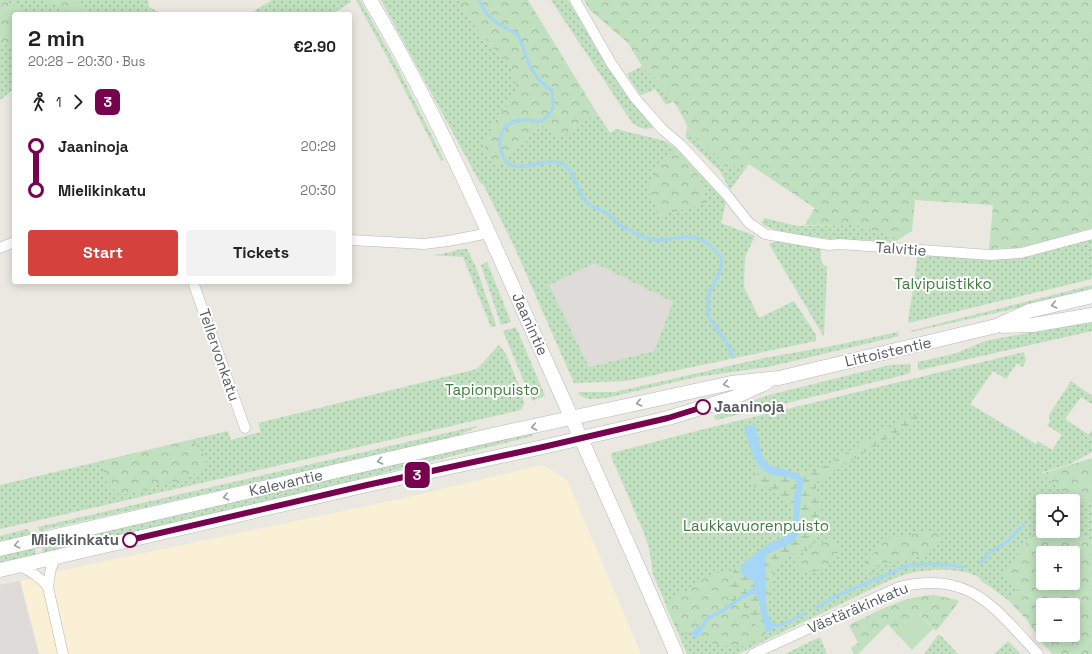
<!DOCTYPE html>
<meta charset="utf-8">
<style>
body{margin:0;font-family:"Space Grotesk",sans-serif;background:#f2f2f2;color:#222;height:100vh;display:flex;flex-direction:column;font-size:15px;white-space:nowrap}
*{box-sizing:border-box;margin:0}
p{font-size:13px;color:#767676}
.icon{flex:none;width:22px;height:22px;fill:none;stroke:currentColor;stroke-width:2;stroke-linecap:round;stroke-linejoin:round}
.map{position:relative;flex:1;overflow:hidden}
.panel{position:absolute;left:12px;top:12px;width:340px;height:272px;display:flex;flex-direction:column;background:#fff;border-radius:4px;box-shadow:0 2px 10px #0003}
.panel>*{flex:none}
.badge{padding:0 8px;border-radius:6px;font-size:14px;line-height:26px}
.buttons{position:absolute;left:1036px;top:494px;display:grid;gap:8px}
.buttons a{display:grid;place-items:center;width:44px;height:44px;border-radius:4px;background:#fff;box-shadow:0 2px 10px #0003;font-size:20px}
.map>.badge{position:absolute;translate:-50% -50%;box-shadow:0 0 0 2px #fff}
.legs{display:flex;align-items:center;gap:6px;height:44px;padding:0 16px;font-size:13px}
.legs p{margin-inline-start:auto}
.headline{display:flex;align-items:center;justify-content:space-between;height:68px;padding:0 16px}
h1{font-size:22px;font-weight:700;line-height:30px}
.cta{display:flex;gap:8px;margin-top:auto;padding:8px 16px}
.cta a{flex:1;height:46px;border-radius:4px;background:#d5413c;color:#fff;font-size:16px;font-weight:700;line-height:46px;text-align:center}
.cta a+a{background:#f2f2f2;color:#222}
ul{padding:0 16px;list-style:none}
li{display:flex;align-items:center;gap:14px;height:44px;font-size:15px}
li i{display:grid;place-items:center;width:6px;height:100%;margin:0 5px;background:currentColor}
li i::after{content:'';width:10px;height:10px;margin:-5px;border:3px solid;border-radius:50%;background:#fff}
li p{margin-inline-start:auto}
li:first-child i{background:linear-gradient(#0000 50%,currentColor 0)}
li:last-child i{background:linear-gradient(currentColor 50%,#0000 0)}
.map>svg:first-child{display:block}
.commercial{fill:#f9f0d6}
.industrial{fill:#dedbd8}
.green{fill:url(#green-dots);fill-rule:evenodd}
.forest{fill:url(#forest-crowns);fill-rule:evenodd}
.wetland{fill:url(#wetland-marsh)}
.pitch{fill:#c0e0bf}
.water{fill:#a6d6f5}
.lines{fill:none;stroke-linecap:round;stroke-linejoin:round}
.stream{stroke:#a6d6f5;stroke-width:3}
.minor-casing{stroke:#b3b6ba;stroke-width:11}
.secondary-casing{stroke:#b4b7bc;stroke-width:15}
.minor{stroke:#fff;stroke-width:10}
.secondary{stroke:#fff;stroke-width:14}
.oneway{stroke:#9b9da0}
.line-1-casing{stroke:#fff;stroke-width:9}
.line-1{stroke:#77034e;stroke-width:6}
.stop-1-dot{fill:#fff;stroke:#77034e;stroke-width:2}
.labels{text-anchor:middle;stroke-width:4;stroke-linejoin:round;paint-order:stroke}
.street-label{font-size:15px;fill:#595c60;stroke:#fff}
.park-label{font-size:15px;fill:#3c7c3c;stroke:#fff}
.stop-label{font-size:15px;font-weight:bold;fill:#595c60;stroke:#fff;text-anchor:start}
</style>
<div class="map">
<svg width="1092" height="654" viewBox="0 0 1092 654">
<defs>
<pattern id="green-dots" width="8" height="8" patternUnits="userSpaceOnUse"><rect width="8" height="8" fill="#c0e0bf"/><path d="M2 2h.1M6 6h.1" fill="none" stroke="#9fb99f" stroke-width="1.8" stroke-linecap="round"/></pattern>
<pattern id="forest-crowns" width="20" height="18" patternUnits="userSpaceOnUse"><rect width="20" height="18" fill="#c0e0bf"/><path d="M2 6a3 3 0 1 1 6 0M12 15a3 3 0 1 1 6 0" fill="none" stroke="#9fb99f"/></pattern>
<pattern id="wetland-marsh" width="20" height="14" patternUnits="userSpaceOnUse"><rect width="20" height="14" fill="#c0e0bf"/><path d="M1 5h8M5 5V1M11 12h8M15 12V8" fill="none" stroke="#9fb99f"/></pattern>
</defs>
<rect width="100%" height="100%" fill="#eae8e0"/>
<polygon class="commercial" points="541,465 555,472 567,480 641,654 39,654 20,581 64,570 409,497"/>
<g class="industrial">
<polygon points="595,263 673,302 654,351 589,367 549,285"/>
<polygon points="20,581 39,654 0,654 0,585"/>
</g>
<g class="green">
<polygon points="0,0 148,0 149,7 162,14 14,14 14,89 0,100"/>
<polygon points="272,0 350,0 351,2 332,14 249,14"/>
<polygon points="356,0 360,0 399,70 444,160 441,161 397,75"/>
<path d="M381,0H459L473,24L513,71L517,94L499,114L484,145L489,160L497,166L514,147L525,143L529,135L544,124L554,136H563L597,113L610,133L616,129L665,141L678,150L657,170L659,216L708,202L695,169L725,197L726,202L721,223L755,236L745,257L744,287L759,318L794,301L816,335V341L626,381L574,383L514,246L484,186L479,181ZM595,263L673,302L654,351L589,367L549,285Z"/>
<path d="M551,0H568C594,44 620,90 654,128L644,129L633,124Z"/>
<polygon points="642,66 659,83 673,101 666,105 655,89 642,95 640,95 627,74"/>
<polygon points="687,126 692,135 718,157 725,167 749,164 730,190 720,171 686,138"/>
<path d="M765,218L796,226L856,225L895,237L896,241L895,242C856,239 797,241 763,225L762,221Z"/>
<polygon points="1092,239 1092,279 908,323 918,253 1022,257 1031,256"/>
<path d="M779,240L821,249C821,256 819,264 827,267L824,337L769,244Z"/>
<polygon points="461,249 467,249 476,267 496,325 495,326 491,327 463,257 431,255 443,254"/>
<polygon points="487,262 511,322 501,325 481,265"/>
<polygon points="1092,285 1092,288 1080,294 911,332 910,331"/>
<polygon points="1092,321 1092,331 920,370 918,369 918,362 957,353 985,341"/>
<polygon points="516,327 545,396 532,401 503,331"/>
<polygon points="898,332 899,336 768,367 697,377 606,398 591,399 585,398 578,394 580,392 615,392 764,358 832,346"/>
<polygon points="499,345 506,354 522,393 524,404 521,410 0,529 0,485 228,431 231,440 261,432 258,423 477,369"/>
<path d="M1024,352L1026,360L1023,367L1017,363L1006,379L993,371L970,404L1036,444L1038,441L1052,450L1062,435L1047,425L1050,422L1049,415L1071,381L1092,396V404L1081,397L1065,419L1089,435L1092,430V452L1070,464L1041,473L1062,491L1092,505V540L1072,531H1073V501H1043V522L1025,546L1018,588L1009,601C1001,595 993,588 984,583C981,581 981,578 978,577C961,567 925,569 907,574C900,576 893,579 886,582L738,654H687L653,574L649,548L644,533L611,456L612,453L708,428Z"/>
<polygon points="910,364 911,371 908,374 716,420 714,416 765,396 890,365"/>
<polygon points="477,426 477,427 452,438 39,531 38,527"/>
<polygon points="532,433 533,436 222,513 43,554 41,545"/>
<polygon points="27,529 31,532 32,536 0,543 0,536"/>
<polygon points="35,547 36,555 0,564 0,555"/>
<polygon points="938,635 940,635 958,654 924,654"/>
<polygon points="820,637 827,654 785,654"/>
<polygon points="1008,641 1021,654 994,654"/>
</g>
<g class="forest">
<polygon points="0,0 3,0 31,14 14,14 14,51 4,44 0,44"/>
<polygon points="44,0 75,0 85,14 74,14"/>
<polygon points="459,0 528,0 597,113 563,136 554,136 543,124 529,135 525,143 514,147 497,166 489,160 484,145 492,127 499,114 517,94 513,71 473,24"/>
<polygon points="584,0 1092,0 1092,228 1035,244 1017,248 989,249 993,205 915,200 912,231 896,241 894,237 856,225 805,225 815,208 749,164 725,167 718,157 692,135 678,108 659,83 642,66 628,43 590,10"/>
<polygon points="678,150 695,169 708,202 659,216 648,189 657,170"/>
<path d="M191,440L202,451L208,468L182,480L158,484L138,492L120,495C104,485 105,478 102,461Z"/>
<polygon points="1092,458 1092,505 1062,491 1041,474"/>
<path d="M1043,522V531H1072L1092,540V654H1052L1041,641L1026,619L1009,601L1018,588L1003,573ZM1043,553H1073V583H1043ZM1043,605H1073V635H1043Z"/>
<path d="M924,531C928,531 935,530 939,533C941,535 941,539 940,541C936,554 909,561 897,561C891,562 887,561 882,563C876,565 875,571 871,574L865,569C867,556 881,545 891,537L907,536Z"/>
<path d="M830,538L838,544L840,548C829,569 825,569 803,574L801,573L796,562V559L810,549Z"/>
<polygon points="719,571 725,571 731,576 729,582 731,600 727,605 705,618 703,623 699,627 691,633 688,634 681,632 675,627 666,606 672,597 688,590 706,577"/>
<path d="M934,595L958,600V603L936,631L916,611L894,631L888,624L858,654H854L851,648L858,643L849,625C877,612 902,596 934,595Z"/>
<path d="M738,601L742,603L757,626L766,630V633C763,635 760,639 756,641C739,652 714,644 697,638L700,634L710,619Z"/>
</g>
<g class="wetland">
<path d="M914,413L918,418L917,420L817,482L815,492L822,504L821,516L823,530C819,535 815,542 810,546C802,553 780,558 775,566C768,579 772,596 766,608L765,558C773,546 791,550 798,534L801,496L804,480L802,477L796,473L801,470L812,472L821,468Z"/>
<path d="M755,459C763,478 781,472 796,480L797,482L794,496V515L791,513C791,505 786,504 780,498C775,493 773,487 765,486C760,486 757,488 752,487V482L758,474Z"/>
<polygon points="756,552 757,588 727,605 731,598 729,582 733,571 742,565"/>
<polygon points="755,594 757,595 760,610 766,630 757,626 742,603 738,601 747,597"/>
</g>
<polygon class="pitch" points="916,611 933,629 912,650 894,631"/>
<path class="water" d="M755,424C757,432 761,455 765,461C775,473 795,466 804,480L801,496L798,534C792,550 773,546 765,558L766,608L774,629L766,633L760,610L758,596L755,594C739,598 735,606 722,613C718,616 712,617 708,621C702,627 704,633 695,638L691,633L703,623L705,618L708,616L716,613L754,587L756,584C750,576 734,577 744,563L768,544L785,537L791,531L793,527L794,496L797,482C791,475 781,477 773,475C753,469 750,445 744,428Z"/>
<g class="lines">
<g class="stream">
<path d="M479,0C491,25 499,22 519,36L530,67L540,81L552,91C554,107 555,111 542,121C528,121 515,116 505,128C499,135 499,142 501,150C509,186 545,150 566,166C575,173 577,191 585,200C591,209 600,208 608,214C612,217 615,221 619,224C626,230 637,234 646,238C654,241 661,240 669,239C676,238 684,237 691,237C703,238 716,249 722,259L720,272L708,295V315L715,327L727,343L733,357"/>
<polyline points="980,564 989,553 1008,541 1024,524"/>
<path d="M816,608L836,596L907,566C927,562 946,565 965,567"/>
<polyline points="770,625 782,625 805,613"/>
</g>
<g class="minor-casing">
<g id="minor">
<polyline points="575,0 611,63 635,98 662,129 681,145 726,194 749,223 765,234 829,245 840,244 990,255 1021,253 1092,234"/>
<polyline points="350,240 424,244 448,241 489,233"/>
<polyline points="0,248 14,242"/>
<polyline points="193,282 245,428"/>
<polyline points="56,557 51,568 48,587 63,654"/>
<path d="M20,566C31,571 40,577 48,587"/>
<path d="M753,654L899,587C971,570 993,607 1038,654"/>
</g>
</g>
<g class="secondary-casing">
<g id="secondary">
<path d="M370,0C433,106 483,219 533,332C581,439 630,546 676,654"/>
<polyline points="1003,326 1033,325 1092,315"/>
<polyline points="0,549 488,436 731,383 779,378 996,326 1029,311 1092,296"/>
<polyline points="0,570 367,485 543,447 668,418 733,398 766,383"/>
</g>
</g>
<use href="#minor" class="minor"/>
<use href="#secondary" class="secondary"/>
</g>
<defs><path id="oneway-chevron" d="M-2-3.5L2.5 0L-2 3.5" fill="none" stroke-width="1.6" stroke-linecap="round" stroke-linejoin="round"/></defs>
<g class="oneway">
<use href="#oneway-chevron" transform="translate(1054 305) rotate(167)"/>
<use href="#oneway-chevron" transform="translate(726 384) rotate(169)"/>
<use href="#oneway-chevron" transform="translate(639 403) rotate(167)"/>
<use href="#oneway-chevron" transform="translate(534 427) rotate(168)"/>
<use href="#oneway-chevron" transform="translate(380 461) rotate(167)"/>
<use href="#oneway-chevron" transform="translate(226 497) rotate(167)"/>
<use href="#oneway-chevron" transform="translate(17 545) rotate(166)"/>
</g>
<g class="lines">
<g class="line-1-casing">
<polyline id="line-1" points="130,540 367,485 543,447 668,418 703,407"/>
</g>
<use href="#line-1" class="line-1"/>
</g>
<g class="stop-1-dot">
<circle cx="703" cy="407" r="7"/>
<circle cx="130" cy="540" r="7"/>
</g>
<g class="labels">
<g class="street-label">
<text transform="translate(901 249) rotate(4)" y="5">Talvitie</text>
<text transform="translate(530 324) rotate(66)" y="5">Jaanintie</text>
<text transform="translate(888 352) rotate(-13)" y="5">Littoistentie</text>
<text transform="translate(219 355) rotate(71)" y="5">Tellervonkatu</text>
<text transform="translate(286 483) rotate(-13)" y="5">Kalevantie</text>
<text transform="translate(858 608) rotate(-23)" y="5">Västäräkinkatu</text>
</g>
<g class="park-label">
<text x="943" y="289">Talvipuistikko</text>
<text x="492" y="395">Tapionpuisto</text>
<text x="756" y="531">Laukkavuorenpuisto</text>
</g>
<g class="stop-label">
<text x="714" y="412">Jaaninoja</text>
<text x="119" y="545" text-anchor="end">Mielikinkatu</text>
</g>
</g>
</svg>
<div class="buttons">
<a><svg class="icon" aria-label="locate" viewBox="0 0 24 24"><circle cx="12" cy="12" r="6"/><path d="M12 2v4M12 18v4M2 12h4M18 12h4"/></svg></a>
<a>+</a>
<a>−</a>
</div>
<b class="badge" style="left:417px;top:475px;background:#77034e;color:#fff">3</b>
<section class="panel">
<div class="headline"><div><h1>2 min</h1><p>20:28 – 20:30 · Bus</p></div><b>€2.90</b></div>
<div class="legs"><svg class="icon" aria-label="walk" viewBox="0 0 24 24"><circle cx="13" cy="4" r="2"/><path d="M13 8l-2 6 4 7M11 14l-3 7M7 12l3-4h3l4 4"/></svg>1<svg class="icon" aria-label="forward" viewBox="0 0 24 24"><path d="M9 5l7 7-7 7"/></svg><b class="badge" style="background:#77034e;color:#fff">3</b></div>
<ul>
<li><i style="color:#77034e"></i><b>Jaaninoja</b><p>20:29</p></li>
<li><i style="color:#77034e"></i><b>Mielikinkatu</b><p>20:30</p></li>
</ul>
<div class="cta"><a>Start</a><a>Tickets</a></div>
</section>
</div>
